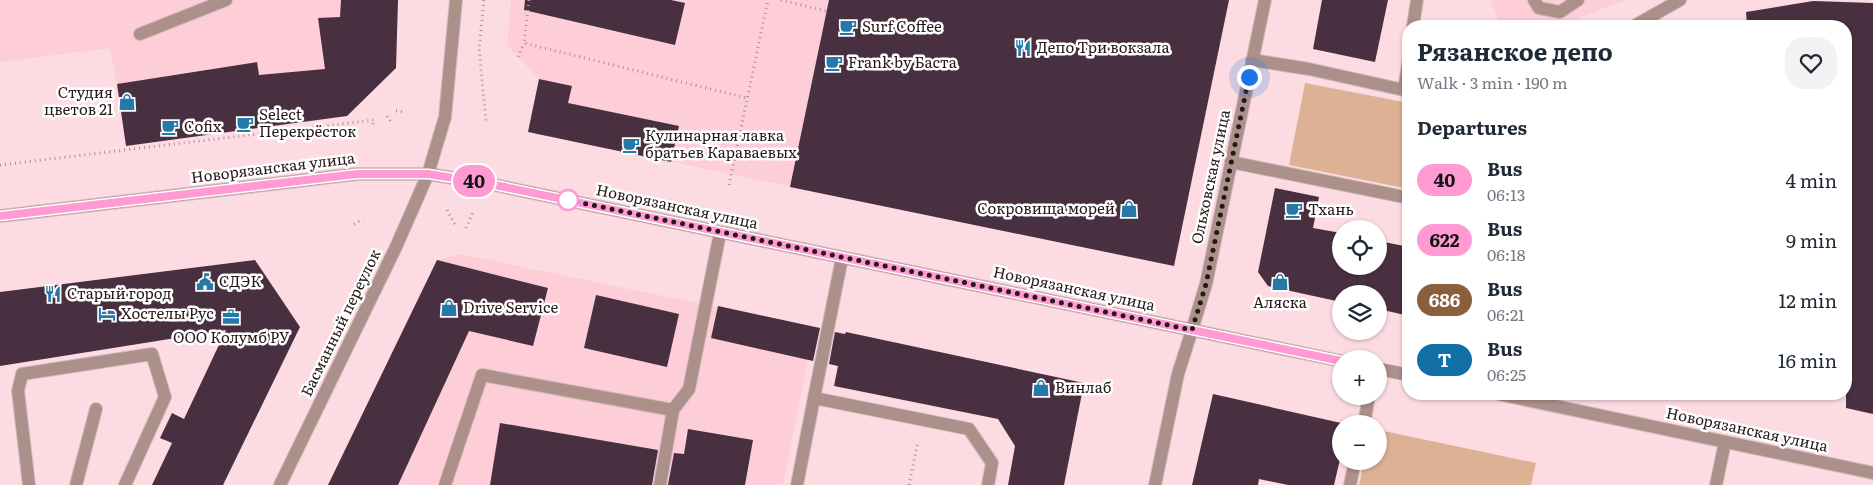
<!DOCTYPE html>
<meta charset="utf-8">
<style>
body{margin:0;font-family:Literata,serif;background:#f2f2f3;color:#1f2937;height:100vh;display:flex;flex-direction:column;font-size:19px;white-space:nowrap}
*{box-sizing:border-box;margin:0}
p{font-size:16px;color:#747a83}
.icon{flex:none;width:28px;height:28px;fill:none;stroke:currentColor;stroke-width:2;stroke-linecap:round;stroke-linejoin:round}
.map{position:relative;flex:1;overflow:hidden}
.details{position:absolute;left:1402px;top:20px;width:450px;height:380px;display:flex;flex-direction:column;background:#fff;border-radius:20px;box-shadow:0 1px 4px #0004}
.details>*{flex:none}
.badge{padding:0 10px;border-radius:16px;font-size:18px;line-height:32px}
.fabs{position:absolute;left:1332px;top:220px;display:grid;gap:10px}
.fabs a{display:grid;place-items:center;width:55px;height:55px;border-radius:50%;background:#fff;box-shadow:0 1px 4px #0004;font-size:25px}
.you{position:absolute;width:25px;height:25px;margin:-12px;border:4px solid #fff;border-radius:50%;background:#1a73e8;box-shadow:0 0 0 8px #1a73e833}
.map>.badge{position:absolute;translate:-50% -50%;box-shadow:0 0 0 2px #fff}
h2{padding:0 15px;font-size:19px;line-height:45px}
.round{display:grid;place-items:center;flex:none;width:52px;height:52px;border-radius:20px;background:#f2f2f3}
.overview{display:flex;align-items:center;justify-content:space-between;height:85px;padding:0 15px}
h1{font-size:24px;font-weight:700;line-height:38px}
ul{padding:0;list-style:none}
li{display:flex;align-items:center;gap:15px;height:60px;padding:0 15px}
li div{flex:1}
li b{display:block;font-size:19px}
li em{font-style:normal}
li .badge{min-width:55px;font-weight:700;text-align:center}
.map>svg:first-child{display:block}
.built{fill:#fdced7}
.green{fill:#ddb294}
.building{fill:#493041}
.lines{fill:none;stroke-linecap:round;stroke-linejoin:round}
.service-casing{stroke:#d5b9be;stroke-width:14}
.minor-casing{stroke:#d5b9be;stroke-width:14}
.tertiary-casing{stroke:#d5b9be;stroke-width:14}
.path{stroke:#ab9196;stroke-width:3;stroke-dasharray:1 4;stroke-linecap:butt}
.service{stroke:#ac908a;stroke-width:12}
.minor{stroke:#ac908a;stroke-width:12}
.tertiary{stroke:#ac908a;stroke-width:12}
.line-casing{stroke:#fff;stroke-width:11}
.line{stroke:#ff9ad2;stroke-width:8}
.walk{stroke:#25171a;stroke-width:5;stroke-dasharray:0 9}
.stop-dot{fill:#fff;stroke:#ff9ad2;stroke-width:2.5}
.labels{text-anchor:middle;stroke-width:5;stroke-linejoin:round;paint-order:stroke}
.poi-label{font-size:15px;fill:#25171a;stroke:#fff;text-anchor:start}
.street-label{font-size:15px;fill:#25171a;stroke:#fff}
</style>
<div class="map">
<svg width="1873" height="485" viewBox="0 0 1873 485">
<rect width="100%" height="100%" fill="#fcdce2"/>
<g class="built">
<polygon points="0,0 398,0 396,68 347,116 267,127 256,62 117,84 110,48 0,62"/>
<polygon points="511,0 1229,0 1174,266 528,132 539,79 507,45"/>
<polygon points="1491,0 1626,0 1557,26 1500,26"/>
<polygon points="460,254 814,327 783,485 328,485 437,260"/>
</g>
<g class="green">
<polygon points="1305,83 1409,103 1409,189 1289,165"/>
<polygon points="1379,430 1536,463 1531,485 1359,485 1364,461 1379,461"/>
</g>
<g class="building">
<polygon points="341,0 398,0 396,68 347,116 126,146 117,84 257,62 259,75 325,69 318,18 340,17"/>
<polygon points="525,0 671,0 685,3 675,45 524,10"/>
<polygon points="829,0 1229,0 1174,266 790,187"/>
<polygon points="1322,0 1388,0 1375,62 1313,49"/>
<polygon points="1813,1 1873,3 1873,414 1846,408 1846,26 1747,26 1746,12"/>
<polygon points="539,79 572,86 568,103 679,126 671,162 528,132"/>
<polygon points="1275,188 1319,197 1313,228 1341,233 1341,266 1379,266 1379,241 1409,247 1409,316 1379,309 1379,294 1341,294 1341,302 1268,286 1258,272"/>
<polygon points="255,260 300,327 223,485 152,485 172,443 160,438 172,413 184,419 226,330 0,366 0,292"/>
<polygon points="437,260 548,288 533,346 469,331 398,485 328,485"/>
<polygon points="596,295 679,314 667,367 584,348"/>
<polygon points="718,306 820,328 813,361 711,338"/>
<polygon points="835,332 845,334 846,332 1084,383 1064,485 1008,485 1015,446 998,419 834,386 838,366 829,364"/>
<polygon points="1213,394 1341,423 1341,455 1334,485 1288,485 1259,479 1258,485 1192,485"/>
<polygon points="500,423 658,450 652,485 490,485"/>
<polygon points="688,429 753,440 745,485 668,485 674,453 684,454"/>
</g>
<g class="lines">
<g class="service-casing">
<g id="service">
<polyline points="1534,0 1539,8 1560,12 1578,0"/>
<polyline points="1413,26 1417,0"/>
<polyline points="1634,26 1680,0"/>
<polyline points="140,34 226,0"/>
<polyline points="1252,60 1309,69 1404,90 1409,58"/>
<polyline points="1231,162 1409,198"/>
<polyline points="842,258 814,398 969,429 992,463 988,485"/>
<polyline points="1364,424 1369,396"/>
<polyline points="29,485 18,391 22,374 152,354 165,397 125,485"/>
<polyline points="76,485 96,409"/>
<polyline points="445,485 482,375 673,410"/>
<polyline points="660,485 673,410 689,389 720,233"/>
<polyline points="797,485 814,398"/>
<polyline points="1350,485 1355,461"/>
<polyline points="1716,485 1725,442"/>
</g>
</g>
<g class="minor-casing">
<g id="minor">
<polyline points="1192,330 1206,284 1265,0"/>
<polyline points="280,485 396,247 428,174 445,117 456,0"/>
</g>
</g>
<g class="tertiary-casing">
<g id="tertiary">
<polyline points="0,216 357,174 428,174 485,183 1341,361"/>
<polyline points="1379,369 1409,375"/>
<polyline points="1498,394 1873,473"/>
<polyline points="1155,485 1178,374 1192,330"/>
</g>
</g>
<g class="path">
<polyline points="484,0 479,48 486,122"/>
<polyline points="529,0 524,43 747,98"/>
<polyline points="781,0 826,11"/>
<polyline points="518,57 524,43"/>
<polyline points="396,111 405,112"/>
<polyline points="387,116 391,122"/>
<polyline points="0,165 374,120 372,126"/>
<polyline points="729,185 768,0"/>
<polyline points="447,210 456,227"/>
<polyline points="354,224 363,219"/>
<polyline points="466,228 474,210"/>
<polyline points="909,485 918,442"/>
</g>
<use href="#service" class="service"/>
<use href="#minor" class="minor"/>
<use href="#tertiary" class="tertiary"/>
</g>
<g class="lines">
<g class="line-casing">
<polyline id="line" points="0,216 357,174 428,174 485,183 1341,361"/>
</g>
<use href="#line" class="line"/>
<polyline class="walk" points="568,200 1192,330 1206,284 1249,77"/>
</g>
<defs>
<g id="cafe-bare" transform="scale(1.35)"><path d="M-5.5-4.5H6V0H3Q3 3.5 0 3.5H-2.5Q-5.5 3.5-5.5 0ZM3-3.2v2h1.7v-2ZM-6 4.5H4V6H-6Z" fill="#2479a9" stroke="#fff" stroke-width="2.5" paint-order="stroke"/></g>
<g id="restaurant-bare" transform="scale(1.35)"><path d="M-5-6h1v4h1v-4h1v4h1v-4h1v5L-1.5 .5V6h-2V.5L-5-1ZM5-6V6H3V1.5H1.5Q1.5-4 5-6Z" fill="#2479a9" stroke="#fff" stroke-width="2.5" paint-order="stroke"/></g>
<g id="shop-bare" transform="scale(1.35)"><path d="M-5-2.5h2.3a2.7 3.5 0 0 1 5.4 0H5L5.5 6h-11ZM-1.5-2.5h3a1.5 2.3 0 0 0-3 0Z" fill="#2479a9" stroke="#fff" stroke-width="2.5" paint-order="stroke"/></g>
<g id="civic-bare" transform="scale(1.35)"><path d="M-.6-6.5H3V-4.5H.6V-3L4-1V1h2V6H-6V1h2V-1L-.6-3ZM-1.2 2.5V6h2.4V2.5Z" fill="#2479a9" stroke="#fff" stroke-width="2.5" paint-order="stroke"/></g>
<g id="hotel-bare" transform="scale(1.35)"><path d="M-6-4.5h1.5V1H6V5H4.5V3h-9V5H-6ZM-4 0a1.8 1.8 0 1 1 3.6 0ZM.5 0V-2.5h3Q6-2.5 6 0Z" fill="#2479a9" stroke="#fff" stroke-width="2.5" paint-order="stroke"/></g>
<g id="office-bare" transform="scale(1.35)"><path d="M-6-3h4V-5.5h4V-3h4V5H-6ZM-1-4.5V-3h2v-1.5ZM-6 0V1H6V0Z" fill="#2479a9" stroke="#fff" stroke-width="2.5" paint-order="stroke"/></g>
</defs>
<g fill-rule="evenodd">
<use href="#cafe-bare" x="848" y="27"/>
<use href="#restaurant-bare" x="1023" y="48"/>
<use href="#cafe-bare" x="834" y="63"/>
<use href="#shop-bare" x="127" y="102"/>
<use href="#cafe-bare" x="245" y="124"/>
<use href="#cafe-bare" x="170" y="127"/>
<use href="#cafe-bare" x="631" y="145"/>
<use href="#shop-bare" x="1129" y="209"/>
<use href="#cafe-bare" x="1294" y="210"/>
<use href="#civic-bare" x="205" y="282"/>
<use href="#shop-bare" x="1280" y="282"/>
<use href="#restaurant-bare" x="53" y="294"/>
<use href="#shop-bare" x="449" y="308"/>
<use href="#hotel-bare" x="107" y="314"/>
<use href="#office-bare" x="231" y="317"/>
<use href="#shop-bare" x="1041" y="388"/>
</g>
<circle class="stop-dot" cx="568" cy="200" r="10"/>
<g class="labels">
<g class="poi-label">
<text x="862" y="32">Surf Coffee</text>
<text x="1037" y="53">Депо Три вокзала</text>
<text x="848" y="68">Frank by Баста</text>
<text x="113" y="98" text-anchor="end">Студия<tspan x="113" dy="17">цветов 21</tspan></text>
<text x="259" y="120">Select<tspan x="259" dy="17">Перекрёсток</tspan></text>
<text x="184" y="132">Cofix</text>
<text x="645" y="141">Кулинарная лавка<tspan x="645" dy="17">братьев Караваевых</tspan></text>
<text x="1115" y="214" text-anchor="end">Сокровища морей</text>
<text x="1308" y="215">Тхань</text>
<text x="219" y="287">СДЭК</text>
<text x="67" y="299">Старый город</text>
<text x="1280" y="308" text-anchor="middle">Аляска</text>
<text x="463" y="313">Drive Service</text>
<text x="121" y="319">Хостелы Рус</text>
<text x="231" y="343" text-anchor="middle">ООО Колумб РУ</text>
<text x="1055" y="393">Винлаб</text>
</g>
<g class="street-label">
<text transform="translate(273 168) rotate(-7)" y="5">Новорязанская улица</text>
<text transform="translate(1211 177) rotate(-78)" y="5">Ольховская улица</text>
<text transform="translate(677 207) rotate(12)" y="5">Новорязанская улица</text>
<text transform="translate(1074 289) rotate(12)" y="5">Новорязанская улица</text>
<text transform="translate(341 323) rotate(-64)" y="5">Басманный переулок</text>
<text transform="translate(1747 430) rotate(12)" y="5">Новорязанская улица</text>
</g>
</g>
</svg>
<div class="fabs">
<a><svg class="icon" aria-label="locate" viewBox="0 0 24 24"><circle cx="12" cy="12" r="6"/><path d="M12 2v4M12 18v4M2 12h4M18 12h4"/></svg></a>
<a><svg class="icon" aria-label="layers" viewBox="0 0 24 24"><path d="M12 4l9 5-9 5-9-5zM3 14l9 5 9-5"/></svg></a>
<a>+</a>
<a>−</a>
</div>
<div class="you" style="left:1249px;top:77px"></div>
<b class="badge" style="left:474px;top:181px;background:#ff9ad2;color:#111">40</b>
<section class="details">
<div class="overview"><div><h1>Рязанское депо</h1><p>Walk · 3 min · 190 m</p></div><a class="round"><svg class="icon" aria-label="heart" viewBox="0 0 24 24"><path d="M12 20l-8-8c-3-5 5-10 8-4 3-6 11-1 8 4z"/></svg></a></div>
<h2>Departures</h2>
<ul>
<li><span class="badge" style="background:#ff9ad2;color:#111">40</span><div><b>Bus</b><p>06:13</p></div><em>4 min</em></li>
<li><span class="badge" style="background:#ff9ad2;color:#111">622</span><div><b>Bus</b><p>06:18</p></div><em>9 min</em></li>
<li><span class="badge" style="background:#8b5e3c;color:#fff">686</span><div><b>Bus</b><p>06:21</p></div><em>12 min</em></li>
<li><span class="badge" style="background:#106fa7;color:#fff">Т</span><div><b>Bus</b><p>06:25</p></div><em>16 min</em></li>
</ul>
</section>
</div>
